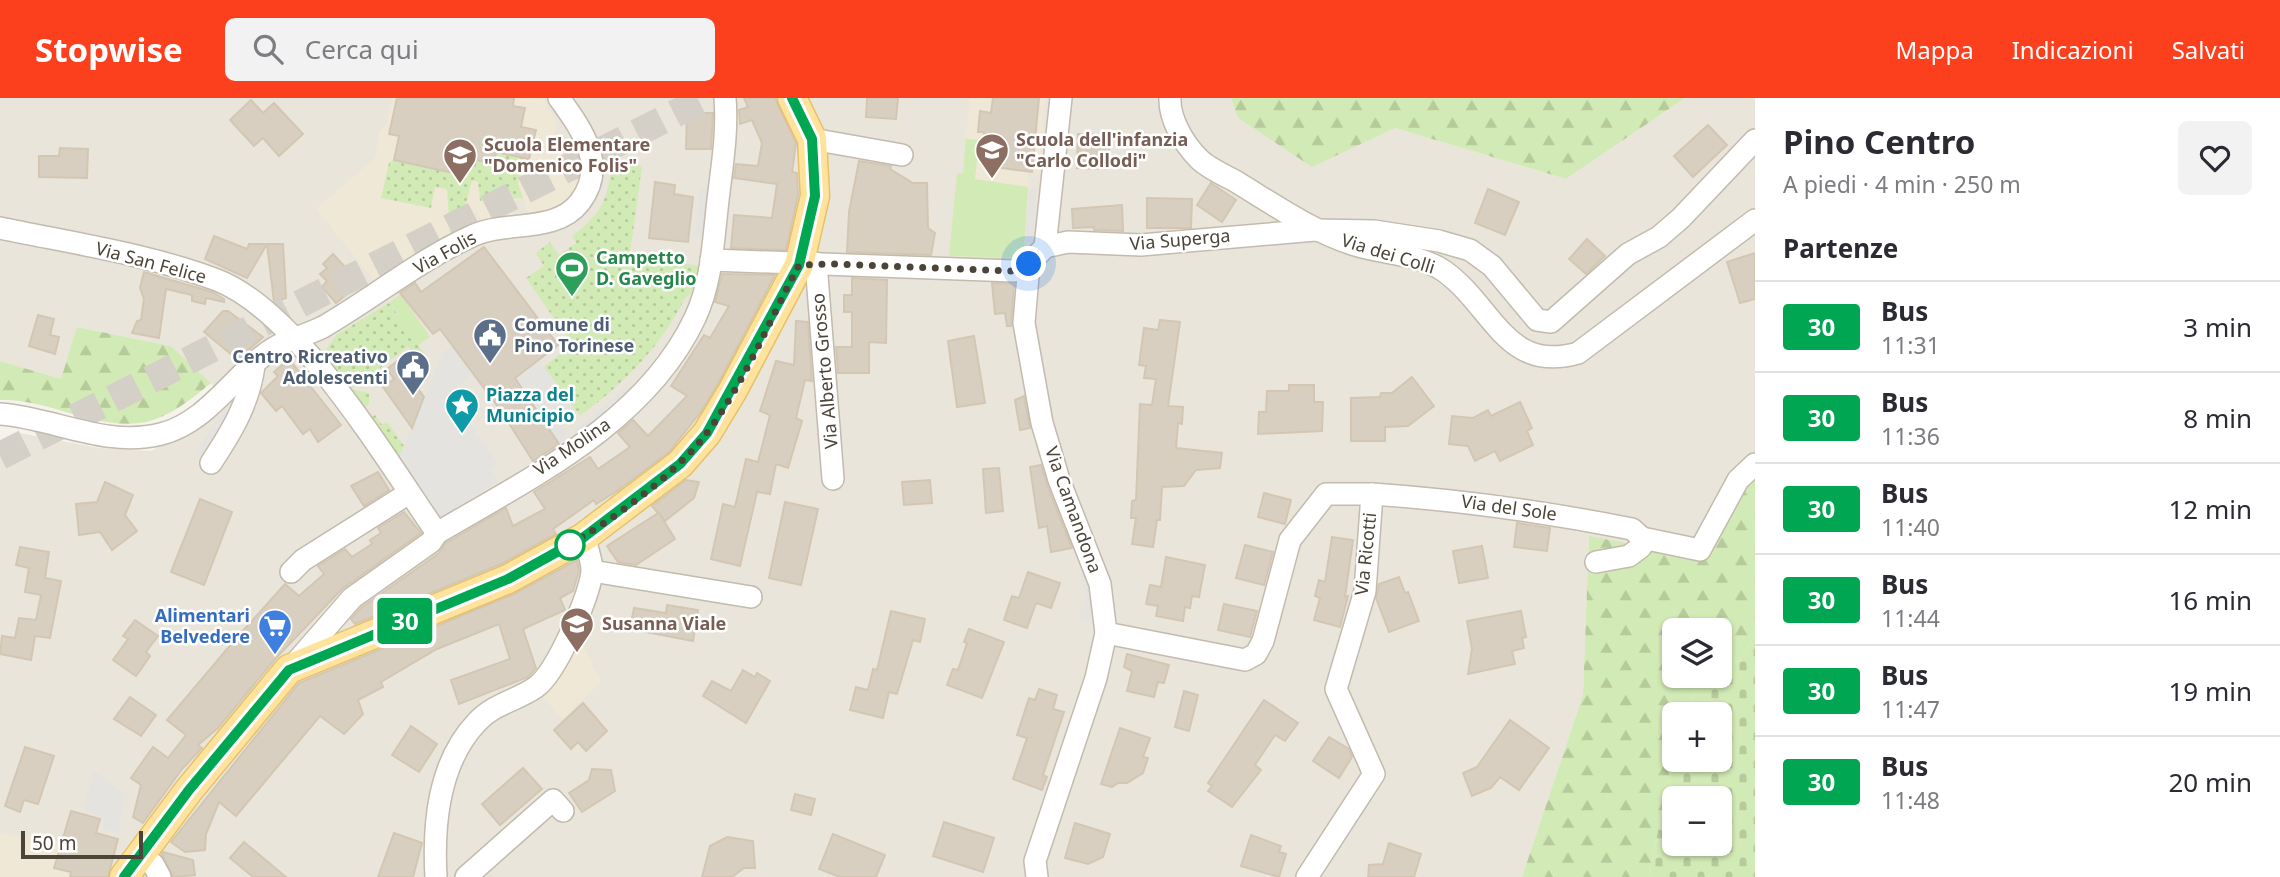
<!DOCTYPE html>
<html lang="it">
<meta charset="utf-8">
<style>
body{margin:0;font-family:"Noto Sans",sans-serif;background:#f2f2f3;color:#2b2b33;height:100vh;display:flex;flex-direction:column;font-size:26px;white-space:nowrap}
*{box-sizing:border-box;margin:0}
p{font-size:23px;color:#7c7c81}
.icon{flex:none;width:38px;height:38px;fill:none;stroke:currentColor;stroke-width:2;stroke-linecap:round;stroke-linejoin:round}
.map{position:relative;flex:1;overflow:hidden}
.sheet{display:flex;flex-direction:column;background:#fff;width:525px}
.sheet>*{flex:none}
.badge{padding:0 14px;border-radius:5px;font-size:24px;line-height:46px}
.fabs{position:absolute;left:1662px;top:520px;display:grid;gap:14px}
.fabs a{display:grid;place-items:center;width:70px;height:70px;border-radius:10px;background:#fff;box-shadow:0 2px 5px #0004;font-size:35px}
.scale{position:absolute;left:21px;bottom:18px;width:122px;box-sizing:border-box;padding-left:7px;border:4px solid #4b4439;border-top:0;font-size:19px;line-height:24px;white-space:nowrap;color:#4b4439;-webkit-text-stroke:5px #fff;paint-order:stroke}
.you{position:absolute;width:35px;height:35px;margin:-18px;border:5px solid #fff;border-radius:50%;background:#1a73e8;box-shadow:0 0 0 10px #1a73e833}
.map>.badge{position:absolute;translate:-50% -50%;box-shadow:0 0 0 4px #fff}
h2{padding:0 28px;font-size:26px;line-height:63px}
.round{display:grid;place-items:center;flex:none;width:74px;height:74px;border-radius:10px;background:#f2f2f3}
.summary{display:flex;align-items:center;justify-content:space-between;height:119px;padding:0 28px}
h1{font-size:33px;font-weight:700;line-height:52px}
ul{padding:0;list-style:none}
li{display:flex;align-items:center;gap:21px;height:91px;padding:0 28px;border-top:2px solid #e1e1e2}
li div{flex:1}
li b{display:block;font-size:26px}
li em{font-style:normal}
li .badge{min-width:77px;font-weight:700;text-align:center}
header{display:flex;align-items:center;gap:42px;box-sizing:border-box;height:98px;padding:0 35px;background:#fc3f1d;color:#fff}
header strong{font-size:33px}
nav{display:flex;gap:38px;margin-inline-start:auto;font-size:24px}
.search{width:490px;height:63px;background:#f2f2f3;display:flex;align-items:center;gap:18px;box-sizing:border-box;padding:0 24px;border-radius:10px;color:#7c7c81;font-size:26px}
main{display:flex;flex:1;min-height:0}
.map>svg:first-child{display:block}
.residential{fill:#eae5da}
.education{fill:#efe8d6}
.green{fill:#d2eab5}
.forest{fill:url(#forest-firs)}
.cemetery{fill:url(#cemetery-stones);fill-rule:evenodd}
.park{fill:url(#park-dots)}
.parking{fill:#e5e3e0}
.building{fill:#d8cfc1;stroke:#d3c7b4;stroke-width:2}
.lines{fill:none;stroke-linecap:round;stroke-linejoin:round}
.major-tunnel{stroke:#d4d0c8;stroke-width:28;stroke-dasharray:28 14;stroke-linecap:butt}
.minor-casing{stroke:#c2bbae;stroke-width:24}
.major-casing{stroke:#e6c16a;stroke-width:31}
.minor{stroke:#fff;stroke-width:21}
.major{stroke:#ffe39c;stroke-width:28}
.line-casing{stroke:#fff;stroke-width:16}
.line{stroke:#00a651;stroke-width:10}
.walk{stroke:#4b4439;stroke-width:7;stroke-dasharray:0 12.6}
.stop-dot{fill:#fff;stroke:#00a651;stroke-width:3.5}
.labels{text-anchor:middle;stroke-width:5;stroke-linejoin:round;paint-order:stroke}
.education-label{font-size:18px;font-weight:bold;fill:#785e54;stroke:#fff;text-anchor:start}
.street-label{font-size:18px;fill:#4b4439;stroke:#fff}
.leisure-label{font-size:18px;font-weight:bold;fill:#27864d;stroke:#fff;text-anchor:start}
.service-label{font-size:18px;font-weight:bold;fill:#4e5e75;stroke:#fff;text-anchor:start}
.culture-label{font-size:18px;font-weight:bold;fill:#0d838f;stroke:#fff;text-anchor:start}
.shop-label{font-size:18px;font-weight:bold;fill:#366cbe;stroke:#fff;text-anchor:end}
</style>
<header>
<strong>Stopwise</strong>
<div class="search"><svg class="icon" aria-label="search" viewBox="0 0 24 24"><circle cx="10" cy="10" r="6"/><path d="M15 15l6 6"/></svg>Cerca qui</div>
<nav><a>Mappa</a><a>Indicazioni</a><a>Salvati</a></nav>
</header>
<main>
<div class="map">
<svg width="1755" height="779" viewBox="0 0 1755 779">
<defs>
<pattern id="forest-firs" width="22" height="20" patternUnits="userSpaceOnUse" patternTransform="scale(1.75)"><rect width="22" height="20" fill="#d2eab5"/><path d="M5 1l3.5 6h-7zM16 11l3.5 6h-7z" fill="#b6ca9c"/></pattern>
<pattern id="cemetery-stones" width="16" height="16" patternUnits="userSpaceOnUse" patternTransform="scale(1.75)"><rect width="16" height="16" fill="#d2eab5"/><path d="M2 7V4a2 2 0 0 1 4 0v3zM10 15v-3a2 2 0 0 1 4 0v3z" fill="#b6ca9c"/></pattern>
<pattern id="park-dots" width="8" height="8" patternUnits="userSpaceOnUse" patternTransform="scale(1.75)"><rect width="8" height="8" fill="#d2eab5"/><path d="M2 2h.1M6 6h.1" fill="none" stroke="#b6ca9c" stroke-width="1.8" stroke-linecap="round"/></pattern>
</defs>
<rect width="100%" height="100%" fill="#f6f3ec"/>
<polygon class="residential" points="0,0 1231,0 1238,20 1312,68 1395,30 1566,81 1685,0 1755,0 1755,371 1702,460 1589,439 1583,597 1522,779 0,779 0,343 20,335 99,350 151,353 207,323 230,303 171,248 78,229 61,282 0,263"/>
<g class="education">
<polygon points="393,0 542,0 556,22 554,40 559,44 576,43 582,61 580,79 573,94 563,106 534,118 526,112 523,100 516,102 510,119 483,124 476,115 468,117 467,128 375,183 316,111 375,60 379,36 387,25"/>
<polygon points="970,0 1045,0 1040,75 1028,74 1024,152 1014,160 949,158 957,75 963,75"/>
<polygon points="579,538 601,584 562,621 536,591"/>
<polygon points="0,734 45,746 47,741 78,749 70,779 0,779"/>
</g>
<g class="green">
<polygon points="966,41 979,42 975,81 1028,89 1024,152 1014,160 949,158 957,75 963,75"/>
<polygon points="401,196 430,239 418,247 389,205"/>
</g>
<g class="forest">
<polygon points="1231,0 1685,0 1566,81 1395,30 1312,69 1238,20"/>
<path d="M77,229L171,248L211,285C195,298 176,314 156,321C106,339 52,300 0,302V263L61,281Z"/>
<polygon points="1755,371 1755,538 1740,562 1720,573 1720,532 1675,532 1675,578 1712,578 1701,583 1684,616 1675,616 1675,645 1649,779 1522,779 1583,597 1589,438 1702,460"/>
</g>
<path class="cemetery" d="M1755,538V779H1649L1675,645V662H1720V616H1684L1701,583L1720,578V573L1740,562ZM1675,700H1720V746H1675Z"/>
<g class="park">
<polygon points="496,54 524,60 518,85 523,100 480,103 478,84 472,82 464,114 467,128 450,136 447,91 435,89 431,110 381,100 389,65 394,62 449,74 451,64 475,68 476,62 493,65"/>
<path d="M612,64L642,68L630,156L699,168L691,196L685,200C661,249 623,286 580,318L544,269L572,246L526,180L544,168L536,155L550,144L559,157L576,145L572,138C602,116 608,101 612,64Z"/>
<polygon points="389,205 431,266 425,271 408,249 382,268 377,277 369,280 356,273 353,276 358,282 351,291 369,295 369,306 359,314 322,258 336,237"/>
<polygon points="375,317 382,327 387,324 404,348 397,365 366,323"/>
</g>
<g class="parking">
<polygon points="700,90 711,91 704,141 694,139"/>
<polygon points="1029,90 1036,90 1033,145 1026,144"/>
<polygon points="452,247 473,276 458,287 452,300 497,365 490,371 498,383 439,424 397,365 442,256"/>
<polygon points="539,262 577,315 562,326 571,340 560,348 514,281"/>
<polygon points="625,290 631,297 578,342 573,334"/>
<polygon points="225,311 234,317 205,360 196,354"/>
<polygon points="1091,473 1097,499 1089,524 1079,520 1086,499 1080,475"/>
<polygon points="94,673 125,697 118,736 102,731 104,719 83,712"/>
</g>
<g class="building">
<polygon points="397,0 514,0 513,8 525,10 521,29 536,32 529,61 496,54 494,66 476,62 475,68 451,64 449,74 394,62 399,38 389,36"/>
<polygon points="744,0 775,0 796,45 792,74 797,75 798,97 786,152 731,150 734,117 772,120 777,86 734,80 736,66 758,68 762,45 752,22 740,26 739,12 748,9"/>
<polygon points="867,0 898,0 896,21 866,19"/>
<polygon points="993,0 1039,0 1032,74 1001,70 1002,61 982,58 984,34 978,34 980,13 991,15"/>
<polygon points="251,2 263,15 274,5 303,36 279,58 263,40 254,48 230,22"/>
<polygon points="687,15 713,15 711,51 686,51"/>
<polygon points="1708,27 1727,47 1693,79 1674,58"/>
<polygon points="1078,36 1110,37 1108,71 1077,70"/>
<polygon points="60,50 88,51 87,80 39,79 39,58 59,58"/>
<polygon points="859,63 891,68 890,71 913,85 927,85 928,130 935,135 931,157 847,154 849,114"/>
<polygon points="655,84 675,87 674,96 693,99 688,144 649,140"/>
<polygon points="1211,85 1236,102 1222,124 1197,107"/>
<polygon points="1488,91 1519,104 1505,137 1475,125"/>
<polygon points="1147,100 1192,101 1191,130 1147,130"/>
<polygon points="1122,107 1123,133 1094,132 1094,129 1073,130 1072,111"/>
<polygon points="214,138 247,151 249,146 267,146 247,180 205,161"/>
<polygon points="1587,141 1605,158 1586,176 1569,161"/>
<polygon points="267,146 283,146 286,200 274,204"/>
<polygon points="484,149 558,247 515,280 559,346 533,363 501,313 440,231 433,236 400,195 415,185 421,194"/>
<polygon points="1755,155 1755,201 1740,205 1727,164"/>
<polygon points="333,156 360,185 336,205 322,189 327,183 320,176 327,170 323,166"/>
<polygon points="144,174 212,194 224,201 224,204 206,200 205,206 192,203 192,197 166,191 159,240 132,235 137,223 141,222 144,201 140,190"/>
<polygon points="722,176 775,177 719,284 700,315 669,354 617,393 596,406 594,402 553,431 556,436 501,466 355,526 351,521 361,510 439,455 446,445 506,410 513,428 545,411 534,394 590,359 598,371 630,349 618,335 633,322 648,338 687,298 671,288 704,237 710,240 729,208 715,204"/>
<polygon points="852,180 887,182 886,245 869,244 869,275 838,275 836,249 852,249 852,214 844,214 844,197 852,197"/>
<polygon points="992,185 1014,186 1011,228 1007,228 1005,215 995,216"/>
<polygon points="223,213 228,213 263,239 238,262 204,234"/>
<polygon points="38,217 54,221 50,237 59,239 55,256 29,248"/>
<polygon points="1160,222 1180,224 1168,308 1183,309 1182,326 1178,325 1176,350 1222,355 1220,370 1196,372 1184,388 1162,389 1160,422 1157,422 1153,449 1132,446 1136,420 1131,420 1132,403 1136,402 1140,306 1152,307 1156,281 1144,280 1146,268 1139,267 1144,230 1158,232"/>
<polygon points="796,223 808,224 812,283 805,282 796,320 802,323 788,370 776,366 770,396 757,394 740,468 711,461 723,406 735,409 746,361 758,364 770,317 760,313 776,263 794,267"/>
<polygon points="974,238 985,305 957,309 948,243"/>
<polygon points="409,254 425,281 416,288 424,299 412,330 383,289 394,281 387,271"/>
<polygon points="289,261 341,327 318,344 310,331 303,336 282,308 276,313 261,295 278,278 274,274"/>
<polygon points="1412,279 1434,308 1408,328 1385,329 1385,343 1351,343 1351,300 1380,299 1381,295 1392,295"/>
<polygon points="1289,287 1314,287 1314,304 1323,304 1322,333 1258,336 1259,314 1266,314 1267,293 1289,293"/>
<polygon points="1024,298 1030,330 1020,332 1015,302"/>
<polygon points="1520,304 1532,330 1527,333 1533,347 1500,363 1495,353 1475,363 1468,348 1449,346 1452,318 1473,320 1488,312 1491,318"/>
<polygon points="1041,367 1047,387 1072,450 1051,454 1047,428 1039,430 1030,369"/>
<polygon points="999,370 1003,413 986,415 983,371"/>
<polygon points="378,374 389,392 364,408 351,388"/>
<polygon points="686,382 699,384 694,400 665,423 659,415 675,441 636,467 618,464 607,448 658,415 652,408"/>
<polygon points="930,382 932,405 904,407 902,384"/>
<polygon points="105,384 133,397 125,417 137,433 112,452 100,434 79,437 76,406 97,404"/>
<polygon points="1264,395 1291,402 1285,426 1258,419"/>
<polygon points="200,401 232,414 204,487 171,474"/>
<polygon points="785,404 818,411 801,487 769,480"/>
<polygon points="404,414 421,435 342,491 276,560 218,630 198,647 202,650 182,671 143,725 133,719 141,687 131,680 153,649 168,660 186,637 167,622 233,544 285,486 299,498 324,476 318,468 345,451 352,459 372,446 370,442 381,435 378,430"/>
<polygon points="1517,425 1550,430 1547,453 1514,449"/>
<polygon points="1332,439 1353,442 1345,499 1348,498 1340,529 1314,522 1320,500 1315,498 1319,482 1325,484"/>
<polygon points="1245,447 1273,454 1264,487 1236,480"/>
<polygon points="1482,448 1488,480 1459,485 1453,453"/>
<polygon points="20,449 49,454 45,480 61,483 50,540 35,538 31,562 0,556 2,538 15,540 19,520 36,522 41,497 25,494 29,470 16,467"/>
<polygon points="1166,459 1205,467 1199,499 1192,498 1190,510 1185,509 1183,523 1156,518 1158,508 1146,506 1150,487 1161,489"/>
<polygon points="577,462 579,473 573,493 560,500 565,512 523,531 536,570 528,579 459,606 451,582 510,561 499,526 437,551 381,584 383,589 358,602 363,616 344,636 320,618 236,718 219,704 206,736 205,752 185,754 171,744 299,585 514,496"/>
<polygon points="1028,474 1060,485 1051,510 1036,505 1027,530 1004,522 1012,498 1019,500"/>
<polygon points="1399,479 1405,495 1408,494 1419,523 1389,534 1376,500 1379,486"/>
<polygon points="1224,506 1257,513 1250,539 1218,532"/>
<polygon points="667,507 698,512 693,543 630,531 634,510 666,515"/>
<polygon points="891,513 925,521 920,544 913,542 897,596 889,594 883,620 850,612 856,589 868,592 873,571 877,572"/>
<polygon points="1521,513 1526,539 1522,540 1524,550 1512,553 1515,566 1468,576 1472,551 1467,523"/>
<polygon points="135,522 158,538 146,554 150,558 136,578 113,562 128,541 123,538"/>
<polygon points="969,531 1004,544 982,600 947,587 953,571 958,572 967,545 964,544"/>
<polygon points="1127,556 1169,567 1164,585 1158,584 1154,599 1127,593 1132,573 1124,569"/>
<polygon points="743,572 755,579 757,575 770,583 746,625 703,598 712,583 731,593"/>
<polygon points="1039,591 1057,597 1053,611 1064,614 1043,677 1047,679 1042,692 1013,681 1027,640 1017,637 1029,600 1035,602"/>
<polygon points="1184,593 1198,597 1189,633 1175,629"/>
<polygon points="130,599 156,617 141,638 114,621"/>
<polygon points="1264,602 1298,625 1285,643 1275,637 1255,667 1261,672 1232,709 1208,693 1212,688 1208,685"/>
<polygon points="583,605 607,633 586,653 578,644 571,651 554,632"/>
<polygon points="1510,622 1549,650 1519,692 1500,679 1491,690 1472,698 1463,675 1477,669"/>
<polygon points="411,628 437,646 419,674 392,657"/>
<polygon points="1120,630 1150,640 1143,659 1148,660 1143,675 1127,685 1118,685 1112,689 1101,686"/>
<polygon points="1329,639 1349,651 1352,659 1339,680 1313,663"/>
<polygon points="25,649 54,658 38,706 24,702 20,714 5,708"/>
<polygon points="523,670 542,691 500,727 482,706"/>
<polygon points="592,671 611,672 615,693 582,714 569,695 589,682"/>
<polygon points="795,696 815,701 811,717 791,712"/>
<polygon points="71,713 100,721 96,735 118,741 108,779 70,779 71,774 54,770"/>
<polygon points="944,724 994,740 983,774 933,758"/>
<polygon points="1075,725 1110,736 1103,759 1088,766 1065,760"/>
<polygon points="394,735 422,745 413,779 378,779"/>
<polygon points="833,736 885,757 876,779 840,779 819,771"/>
<polygon points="1251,737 1281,748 1279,754 1286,756 1279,779 1241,768"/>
<polygon points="727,739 753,743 755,770 744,770 732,779 702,779 710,748"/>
<polygon points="244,744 286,779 253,779 230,760"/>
<polygon points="1389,745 1421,756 1414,779 1368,779 1369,767 1383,766"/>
<polygon points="163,754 193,762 195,777 173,779 162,756"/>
</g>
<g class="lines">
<polyline class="major-tunnel" points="0,358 706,0"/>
<g class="minor-casing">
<g id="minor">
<path d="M1170,0C1169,21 1184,46 1199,61C1208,70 1224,77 1235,83C1273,106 1310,132 1352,146C1381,156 1418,155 1444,173C1493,208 1506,276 1578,255L1755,122"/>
<polyline points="812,41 902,57"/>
<path d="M0,130C72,145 148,156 217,182C299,214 386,362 437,435"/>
<polyline points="1045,149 1068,144 1141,147 1315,132 1374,133 1439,143 1470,152 1492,168 1537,222 1551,224 1628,156 1659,139 1681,120 1755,42"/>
<polyline points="711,162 1014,173 1029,166"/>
<polyline points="816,165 833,381"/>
<path d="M0,316C55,320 105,350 161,336C209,324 235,274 274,250C289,241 307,237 323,229C373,200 419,162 472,138C505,122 556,136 580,104C608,67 582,32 559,0"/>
<path d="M211,365C232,333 249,305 254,268"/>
<path d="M1372,396C1460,402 1546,414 1632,431L1642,440L1641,449L1629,458L1596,464"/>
<polyline points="1642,440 1700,452 1738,382 1755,366"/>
<polyline points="592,473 751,499"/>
<polyline points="291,474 303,462 409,395"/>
<polyline points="1106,535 1245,562 1256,556 1263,543 1290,442 1326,396 1372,396 1365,493 1336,591 1374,676 1307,779"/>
<path d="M292,569L352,500L431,444L437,435C532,379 646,324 695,220C711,186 713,148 717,111C721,73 728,38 725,0"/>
<polyline points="153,766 160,779"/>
<path d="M436,779C433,726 438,665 477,624C493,606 518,602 536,589C557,574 588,500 592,475C593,465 587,449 584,439"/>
<polyline points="466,779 553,702 563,713"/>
<polyline points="1037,779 1035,763 1096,580 1106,535 1100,486 1059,382 1042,325 1024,225 1029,166 1045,149 1061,0"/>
</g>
</g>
<g class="major-casing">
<polyline id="major" points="124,779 189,692 289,571 508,481 584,439 680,366 707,335 733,292 799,167 815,98 812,41 792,0"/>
</g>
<use href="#minor" class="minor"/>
<use href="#major" class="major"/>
</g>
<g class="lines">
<g class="line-casing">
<polyline id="line" points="124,779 189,692 289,572 508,481 584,439 680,366 707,335 799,167 815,98 812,41 792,0"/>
</g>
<use href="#line" class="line"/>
<path class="walk" d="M570,447L565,449C610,424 675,377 706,336C744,286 769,223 799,167L832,166L1014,173L1029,166"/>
</g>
<defs>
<g id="school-pin" transform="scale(1.75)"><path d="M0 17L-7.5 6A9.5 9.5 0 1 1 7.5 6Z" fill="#8d6e63" stroke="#fff"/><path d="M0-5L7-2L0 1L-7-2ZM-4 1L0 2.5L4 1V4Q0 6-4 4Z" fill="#fff"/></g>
<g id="stadium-pin" transform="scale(1.75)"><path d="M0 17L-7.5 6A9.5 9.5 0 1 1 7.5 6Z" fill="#2e9e5b" stroke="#fff"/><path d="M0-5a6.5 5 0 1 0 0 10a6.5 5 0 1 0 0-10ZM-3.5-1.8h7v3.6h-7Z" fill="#fff"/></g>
<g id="civic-pin" transform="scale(1.75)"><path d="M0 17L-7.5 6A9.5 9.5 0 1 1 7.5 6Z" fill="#5c6f8a" stroke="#fff"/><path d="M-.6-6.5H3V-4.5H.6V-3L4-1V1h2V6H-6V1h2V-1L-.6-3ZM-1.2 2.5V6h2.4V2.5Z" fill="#fff"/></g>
<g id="sight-pin" transform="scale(1.75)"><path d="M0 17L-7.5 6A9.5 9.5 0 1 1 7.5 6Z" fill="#0f9aa8" stroke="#fff"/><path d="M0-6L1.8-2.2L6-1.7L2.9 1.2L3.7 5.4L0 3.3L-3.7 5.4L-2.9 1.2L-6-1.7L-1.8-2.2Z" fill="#fff"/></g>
<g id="supermarket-pin" transform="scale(1.75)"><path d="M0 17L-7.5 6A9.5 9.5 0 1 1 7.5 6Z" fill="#3f7fe0" stroke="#fff"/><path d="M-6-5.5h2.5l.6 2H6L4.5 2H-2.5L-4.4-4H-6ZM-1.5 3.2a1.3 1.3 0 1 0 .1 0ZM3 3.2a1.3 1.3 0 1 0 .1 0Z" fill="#fff"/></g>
</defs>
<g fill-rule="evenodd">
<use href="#school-pin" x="992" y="52"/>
<use href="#school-pin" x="460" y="57"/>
<use href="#stadium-pin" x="572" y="170"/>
<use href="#civic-pin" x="490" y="237"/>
<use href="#civic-pin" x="413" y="269"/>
<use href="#sight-pin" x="462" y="307"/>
<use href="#school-pin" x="577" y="526"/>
<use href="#supermarket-pin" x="275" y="528"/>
</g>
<circle class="stop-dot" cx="570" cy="447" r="14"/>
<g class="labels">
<g class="education-label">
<text x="1016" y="48">Scuola dell'infanzia<tspan x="1016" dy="21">"Carlo Collodi"</tspan></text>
<text x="484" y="53">Scuola Elementare<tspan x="484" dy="21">"Domenico Folis"</tspan></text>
<text x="602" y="532">Susanna Viale</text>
</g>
<g class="street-label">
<text transform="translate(1180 142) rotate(-5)" y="6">Via Superga</text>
<text transform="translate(445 155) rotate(-29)" y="6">Via Folis</text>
<text transform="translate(1388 156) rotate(17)" y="6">Via dei Colli</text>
<text transform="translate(151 165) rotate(15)" y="6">Via San Felice</text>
<text transform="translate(825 273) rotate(-95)" y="6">Via Alberto Grosso</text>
<text transform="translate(572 349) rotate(-34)" y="6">Via Molina</text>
<text transform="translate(1509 410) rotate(8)" y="6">Via del Sole</text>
<text transform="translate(1073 412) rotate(70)" y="6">Via Camandona</text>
<text transform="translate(1366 456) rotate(-84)" y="6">Via Ricotti</text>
</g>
<g class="leisure-label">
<text x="596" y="166">Campetto<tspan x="596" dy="21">D. Gaveglio</tspan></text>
</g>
<g class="service-label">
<text x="514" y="233">Comune di<tspan x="514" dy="21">Pino Torinese</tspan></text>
<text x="388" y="265" text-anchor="end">Centro Ricreativo<tspan x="388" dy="21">Adolescenti</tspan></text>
</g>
<g class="culture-label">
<text x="486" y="303">Piazza del<tspan x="486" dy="21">Municipio</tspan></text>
</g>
<g class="shop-label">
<text x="250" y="524">Alimentari<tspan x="250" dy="21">Belvedere</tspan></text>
</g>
</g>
</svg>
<div class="fabs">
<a><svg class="icon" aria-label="layers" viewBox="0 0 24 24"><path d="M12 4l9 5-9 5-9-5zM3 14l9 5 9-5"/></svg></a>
<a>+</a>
<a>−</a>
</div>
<div class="scale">50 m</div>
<div class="you" style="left:1029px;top:166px"></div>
<b class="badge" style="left:405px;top:523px;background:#00a651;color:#fff">30</b>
</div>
<section class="sheet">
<div class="summary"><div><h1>Pino Centro</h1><p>A piedi · 4 min · 250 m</p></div><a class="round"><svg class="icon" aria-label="heart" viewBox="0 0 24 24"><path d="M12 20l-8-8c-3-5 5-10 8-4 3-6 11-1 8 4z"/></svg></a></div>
<h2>Partenze</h2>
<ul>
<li><span class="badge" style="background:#00a651;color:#fff">30</span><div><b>Bus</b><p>11:31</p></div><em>3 min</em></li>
<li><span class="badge" style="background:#00a651;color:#fff">30</span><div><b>Bus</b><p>11:36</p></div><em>8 min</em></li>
<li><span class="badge" style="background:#00a651;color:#fff">30</span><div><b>Bus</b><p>11:40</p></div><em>12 min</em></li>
<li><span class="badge" style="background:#00a651;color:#fff">30</span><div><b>Bus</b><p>11:44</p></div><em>16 min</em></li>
<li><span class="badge" style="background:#00a651;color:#fff">30</span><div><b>Bus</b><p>11:47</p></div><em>19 min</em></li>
<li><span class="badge" style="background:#00a651;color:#fff">30</span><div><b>Bus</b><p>11:48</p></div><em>20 min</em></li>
</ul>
</section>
</main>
